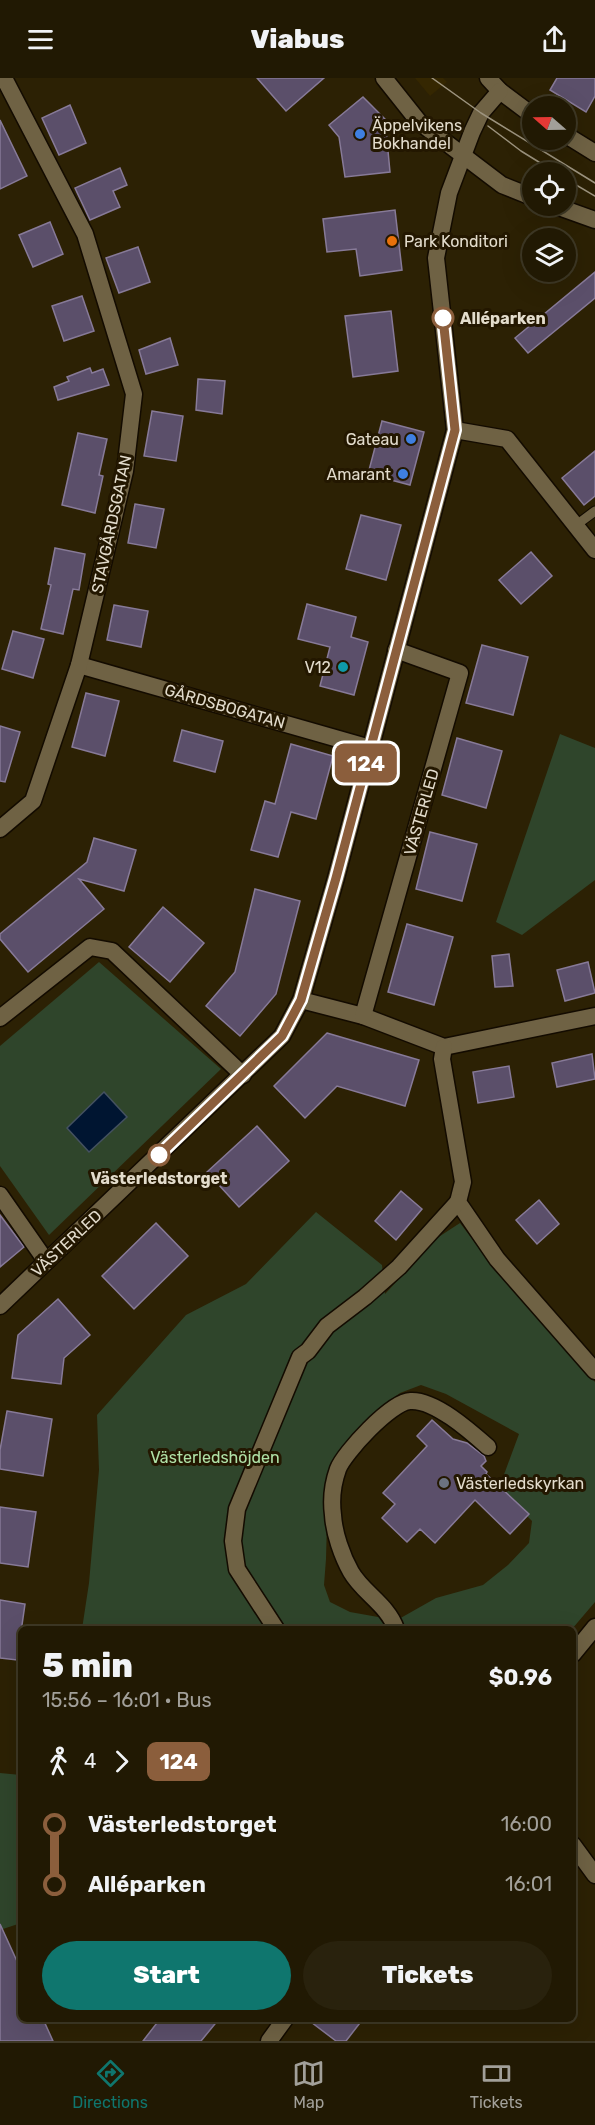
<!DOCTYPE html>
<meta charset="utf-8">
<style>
body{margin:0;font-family:Rubik,sans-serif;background:#29220d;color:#f1f3f6;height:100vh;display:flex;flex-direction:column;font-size:22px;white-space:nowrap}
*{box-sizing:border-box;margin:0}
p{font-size:20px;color:#a2a09a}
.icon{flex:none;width:33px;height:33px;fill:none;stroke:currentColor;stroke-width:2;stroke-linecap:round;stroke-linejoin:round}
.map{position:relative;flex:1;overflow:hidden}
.panel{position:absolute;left:18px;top:1548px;width:558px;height:396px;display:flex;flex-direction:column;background:#211903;border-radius:9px;box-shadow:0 6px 24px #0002,0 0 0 2px #3e3825}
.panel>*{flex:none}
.badge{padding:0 12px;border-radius:9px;font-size:21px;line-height:39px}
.needle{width:39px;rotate:290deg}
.controls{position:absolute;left:522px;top:18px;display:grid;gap:12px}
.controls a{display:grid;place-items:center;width:54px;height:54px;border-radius:50%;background:#211903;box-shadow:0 6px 24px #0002,0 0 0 2px #3e3825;font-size:30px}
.map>.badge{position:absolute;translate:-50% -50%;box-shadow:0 0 0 3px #fff}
.legs{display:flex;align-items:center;gap:9px;height:66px;padding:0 24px;font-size:20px}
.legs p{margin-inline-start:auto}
.summary{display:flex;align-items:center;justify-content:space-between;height:102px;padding:0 24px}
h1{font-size:33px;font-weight:800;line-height:45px}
.cta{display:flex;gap:12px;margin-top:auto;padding:12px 24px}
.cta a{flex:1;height:69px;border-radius:36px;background:#0f766e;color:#fff;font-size:24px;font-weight:800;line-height:69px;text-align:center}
.cta a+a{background:#29220d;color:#f1f3f6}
ul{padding:0 24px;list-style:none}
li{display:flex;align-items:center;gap:21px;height:60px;font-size:22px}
li i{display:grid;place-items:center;width:9px;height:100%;margin:0 8px;background:currentColor}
li i::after{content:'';width:15px;height:15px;margin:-8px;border:4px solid;border-radius:50%;background:#211903}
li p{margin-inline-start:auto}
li:first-child i{background:linear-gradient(#0000 50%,currentColor 0)}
li:last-child i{background:linear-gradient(currentColor 50%,#0000 0)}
header{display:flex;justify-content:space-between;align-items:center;height:78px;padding:0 24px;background:#211903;font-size:27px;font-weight:800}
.tabs{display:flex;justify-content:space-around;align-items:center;height:84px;border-top:2px solid #3e3825;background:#211903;font-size:16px;color:#a2a09a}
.tabs a{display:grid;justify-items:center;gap:3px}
.tabs .selected{color:#0f766e}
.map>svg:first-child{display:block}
.built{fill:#352701}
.green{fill:#2f452b;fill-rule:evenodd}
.water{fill:#001531;stroke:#445160;stroke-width:1.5}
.building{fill:#5b4f6a;stroke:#877a98;stroke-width:1.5}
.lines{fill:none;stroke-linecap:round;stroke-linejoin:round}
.service-casing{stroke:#130b00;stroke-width:11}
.minor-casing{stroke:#130b00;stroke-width:19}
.tertiary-casing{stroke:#130b00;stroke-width:19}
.service{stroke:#6f6244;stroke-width:9}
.minor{stroke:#6f6244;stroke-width:16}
.tertiary{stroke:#6f6244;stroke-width:16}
.tram{stroke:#9d947f;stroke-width:1.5}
.line-1-casing{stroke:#fff;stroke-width:14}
.line-1{stroke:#8b5e3c;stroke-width:9}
.shop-dot{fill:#3f7fe0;stroke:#231700;stroke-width:2}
.food-dot{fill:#e8710a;stroke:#231700;stroke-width:2}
.stop-1-dot{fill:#fff;stroke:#8b5e3c;stroke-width:3}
.culture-dot{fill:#0f9aa8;stroke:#231700;stroke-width:2}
.worship-dot{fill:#6b7280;stroke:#231700;stroke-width:2}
.labels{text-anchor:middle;stroke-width:6;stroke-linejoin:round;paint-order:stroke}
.poi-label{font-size:16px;fill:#e3dccc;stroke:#231700;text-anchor:start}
.stop-label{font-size:16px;font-weight:bold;fill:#e3dccc;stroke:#231700;text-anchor:start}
.street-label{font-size:16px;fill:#e3dccc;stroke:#231700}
.park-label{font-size:16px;fill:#b0e2a7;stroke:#231700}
</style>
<header><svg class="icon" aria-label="menu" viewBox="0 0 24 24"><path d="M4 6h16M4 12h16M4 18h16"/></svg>Viabus<svg class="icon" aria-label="share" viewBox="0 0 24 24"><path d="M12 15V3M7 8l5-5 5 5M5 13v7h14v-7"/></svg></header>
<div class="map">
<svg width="595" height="1963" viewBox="0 0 595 1963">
<rect width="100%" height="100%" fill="#2c2104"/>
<polygon class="built" points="415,0 443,0 447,4 430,18"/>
<g class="green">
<polygon points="560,656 595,670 595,802 522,857 496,844"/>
<polygon points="99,884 221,991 49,1157 0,1088 0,968"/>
<path d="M316,1134L382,1187L385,1216L437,1160L460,1145L493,1188L595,1304V1524L572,1551H82L89,1505L99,1392L97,1337L186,1237L246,1206ZM421,1307L446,1316L519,1356L499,1410L532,1443L529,1465L508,1487L483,1507L436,1520L390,1546L378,1539L350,1534L330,1524L324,1507L326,1481L328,1407L357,1356L379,1331L400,1315Z"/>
<polygon points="0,1695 21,1697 21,1845 0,1852"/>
</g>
<polygon class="water" points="104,1014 127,1039 89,1074 67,1050"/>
<g class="building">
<polygon points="257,0 324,0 286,33"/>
<polygon points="557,0 595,0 595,18 586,34 550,12"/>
<polygon points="363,19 385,41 390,94 345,99 339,59 329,47"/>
<polygon points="70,27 86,65 59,77 42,40"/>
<polygon points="0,42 27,98 0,111"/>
<polygon points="120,90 127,107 113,113 120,129 90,142 75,110"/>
<polygon points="395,132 402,192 360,198 356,171 327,174 323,141"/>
<polygon points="50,144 63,176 33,189 19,157"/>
<polygon points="138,169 150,204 119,215 106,180"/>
<polygon points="595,194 595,220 528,275 515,260"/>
<polygon points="82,218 94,253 64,263 52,228"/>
<polygon points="391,233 398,293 353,299 345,238"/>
<polygon points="170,260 178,287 146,296 139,272"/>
<polygon points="90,290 92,295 103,291 109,307 58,322 54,309 69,303 67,299"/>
<polygon points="198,301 225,303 222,336 196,332"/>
<polygon points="152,333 183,338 176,383 144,378"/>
<polygon points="382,343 424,354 410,407 368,396"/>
<polygon points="78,355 107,361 99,397 103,398 95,435 62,427"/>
<polygon points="595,373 595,418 584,427 562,400"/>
<polygon points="135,426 164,431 156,470 128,465"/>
<polygon points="361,437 401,447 386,502 346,491"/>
<polygon points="55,470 85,476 79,512 73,511 63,556 41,551 51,507 48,506"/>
<polygon points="531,474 552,498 521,526 499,502"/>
<polygon points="307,526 356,539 351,559 368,564 354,617 320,608 330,569 298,561"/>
<polygon points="114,527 148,533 141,569 107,562"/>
<polygon points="13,553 44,561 33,600 2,591"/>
<polygon points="482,567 528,579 513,637 466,625"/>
<polygon points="86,615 119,623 105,678 72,669"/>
<polygon points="0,648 20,654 5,704 0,703"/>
<polygon points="182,652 223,663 215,694 174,683"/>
<polygon points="457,660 502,673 486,730 442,717"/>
<polygon points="291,666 333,678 316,741 291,734 278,779 251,772 265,723 275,726"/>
<polygon points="430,754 477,766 462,823 416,811"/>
<polygon points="94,760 136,772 124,813 79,801 104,831 28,894 0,861 0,856 87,784"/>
<polygon points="255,811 300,823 276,916 240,958 206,928 235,894"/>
<polygon points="163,829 204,865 170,904 129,869"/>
<polygon points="407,846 453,859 434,927 388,914"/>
<polygon points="509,876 513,908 495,909 492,878"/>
<polygon points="588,884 595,915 565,923 557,892"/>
<polygon points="327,955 419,982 405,1028 337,1008 305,1040 274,1008"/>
<polygon points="592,976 595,1001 557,1009 552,985"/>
<polygon points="509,988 514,1019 478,1025 473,994"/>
<polygon points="257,1048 289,1083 239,1129 207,1094"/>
<polygon points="401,1113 422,1131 396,1162 375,1143"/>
<polygon points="539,1122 559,1146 537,1166 516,1142"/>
<polygon points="0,1137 24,1169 0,1189"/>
<polygon points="156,1145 188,1178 134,1231 102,1198"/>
<polygon points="58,1221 90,1257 64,1280 61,1306 12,1300 18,1257"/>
<polygon points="7,1333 52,1341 43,1398 0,1391 0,1372"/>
<polygon points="432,1342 453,1361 467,1365 484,1378 486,1383 481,1388 487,1394 486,1396 529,1436 510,1456 475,1422 435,1465 420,1451 407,1464 382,1440 395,1426 383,1415 427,1368 417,1358"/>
<polygon points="0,1429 36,1434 28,1489 0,1485"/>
<polygon points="0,1522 25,1526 17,1582 0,1580"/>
<polygon points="0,1846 21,1892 21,1941 43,1941 53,1963 0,1963"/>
<polygon points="160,1941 219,1941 201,1963 143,1963"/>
<polygon points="307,1941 363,1941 346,1963 336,1963"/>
</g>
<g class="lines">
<g class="service-casing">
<polyline id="service" points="575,448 595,433"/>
</g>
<g class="minor-casing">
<g id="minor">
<polyline points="384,0 419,44 502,107 532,119"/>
<polyline points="556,128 595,142"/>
<polyline points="455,352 507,361 595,472"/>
<polyline points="79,587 370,670"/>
<polyline points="0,751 33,723 79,587 125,393 134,316 85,156 4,0"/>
<polyline points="301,922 363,938 444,969 595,938"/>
<polyline points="363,938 460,595 396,572"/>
<polyline points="0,940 90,869 112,873 243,997"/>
<polyline points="444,969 442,981 463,1104 458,1124 497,1181 595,1293"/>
<polyline points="0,1117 46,1183"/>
<polyline points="276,1551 237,1491 233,1463 237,1431 300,1279 308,1273 327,1248 365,1219 399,1189 458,1124"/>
<path d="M396,1551C388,1527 363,1515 351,1494C342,1478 334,1455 333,1437C331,1422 333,1405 338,1391C344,1375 391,1324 410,1323C434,1321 470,1353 488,1369"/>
<polyline points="573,1576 595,1549"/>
<polyline points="573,1767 595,1797"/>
<polyline points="269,1963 285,1941"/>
</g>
</g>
<g class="tertiary-casing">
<g id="tertiary">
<polyline points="488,0 500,13 532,37"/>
<polyline points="566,57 595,75"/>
<polyline points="0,1228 282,958 301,922 336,800 455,352 436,180 449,115 472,54 481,35 500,13"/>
</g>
</g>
<use href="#service" class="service"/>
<use href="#minor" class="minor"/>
<use href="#tertiary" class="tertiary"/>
<g class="tram">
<polyline points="432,0 481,35 595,105"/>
<polyline points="488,48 521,73 555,94"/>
<polyline points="566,101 595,118"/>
</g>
</g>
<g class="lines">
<g class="line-1-casing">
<polyline id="line-1" points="159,1077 282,958 301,922 336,800 455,352 443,240"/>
</g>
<use href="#line-1" class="line-1"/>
</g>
<g class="shop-dot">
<circle cx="360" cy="56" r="6"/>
<circle cx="411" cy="361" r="6"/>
<circle cx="403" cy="396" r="6"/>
</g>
<circle class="food-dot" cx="392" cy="163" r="6"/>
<g class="stop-1-dot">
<circle cx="443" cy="240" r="10"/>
<circle cx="159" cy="1077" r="10"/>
</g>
<circle class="culture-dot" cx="343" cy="589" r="6"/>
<circle class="worship-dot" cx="444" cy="1405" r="6"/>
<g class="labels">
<g class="poi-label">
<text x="372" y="53">Äppelvikens<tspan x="372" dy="18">Bokhandel</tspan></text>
<text x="404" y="169">Park Konditori</text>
<text x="399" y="367" text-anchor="end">Gateau</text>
<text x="391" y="402" text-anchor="end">Amarant</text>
<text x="331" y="595" text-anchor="end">V12</text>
<text x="456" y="1411">Västerledskyrkan</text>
</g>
<g class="stop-label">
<text x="460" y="246">Alléparken</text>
<text x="159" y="1106" text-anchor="middle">Västerledstorget</text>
</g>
<g class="street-label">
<text transform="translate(111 446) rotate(-78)" y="6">STAVGÅRDSGATAN</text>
<text transform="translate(225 628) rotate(16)" y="6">GÅRDSBOGATAN</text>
<text transform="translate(421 734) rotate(-74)" y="6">VÄSTERLED</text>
<text transform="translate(66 1165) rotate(-43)" y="6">VÄSTERLED</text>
</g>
<g class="park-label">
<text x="215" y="1385">Västerledshöjden</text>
</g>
</g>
</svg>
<div class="controls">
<a><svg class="needle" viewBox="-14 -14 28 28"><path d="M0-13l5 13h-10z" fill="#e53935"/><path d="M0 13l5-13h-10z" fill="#a2a09a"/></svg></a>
<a><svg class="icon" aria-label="locate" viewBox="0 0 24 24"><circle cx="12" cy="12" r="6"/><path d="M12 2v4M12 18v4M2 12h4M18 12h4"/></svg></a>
<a><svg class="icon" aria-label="layers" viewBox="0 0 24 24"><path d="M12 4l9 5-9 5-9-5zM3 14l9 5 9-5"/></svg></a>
</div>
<b class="badge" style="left:366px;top:685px;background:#8b5e3c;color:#fff">124</b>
<section class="panel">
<div class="summary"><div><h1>5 min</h1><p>15:56 – 16:01 · Bus</p></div><b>$0.96</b></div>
<div class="legs"><svg class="icon" aria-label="walk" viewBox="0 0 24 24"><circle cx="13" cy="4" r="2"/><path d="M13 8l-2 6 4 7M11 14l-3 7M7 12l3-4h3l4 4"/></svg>4<svg class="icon" aria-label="forward" viewBox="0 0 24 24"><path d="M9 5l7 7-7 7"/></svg><b class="badge" style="background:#8b5e3c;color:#fff">124</b></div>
<ul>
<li><i style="color:#8b5e3c"></i><b>Västerledstorget</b><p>16:00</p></li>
<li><i style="color:#8b5e3c"></i><b>Alléparken</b><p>16:01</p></li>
</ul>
<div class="cta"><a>Start</a><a>Tickets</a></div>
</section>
</div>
<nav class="tabs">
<a class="selected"><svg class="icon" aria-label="directions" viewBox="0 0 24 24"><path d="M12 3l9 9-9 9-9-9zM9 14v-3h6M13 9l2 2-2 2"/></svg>Directions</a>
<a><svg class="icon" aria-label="map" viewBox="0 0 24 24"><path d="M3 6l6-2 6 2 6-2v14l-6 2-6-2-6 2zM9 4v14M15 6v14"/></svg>Map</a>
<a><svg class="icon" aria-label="tickets" viewBox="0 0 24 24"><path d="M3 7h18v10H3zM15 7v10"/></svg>Tickets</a>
</nav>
